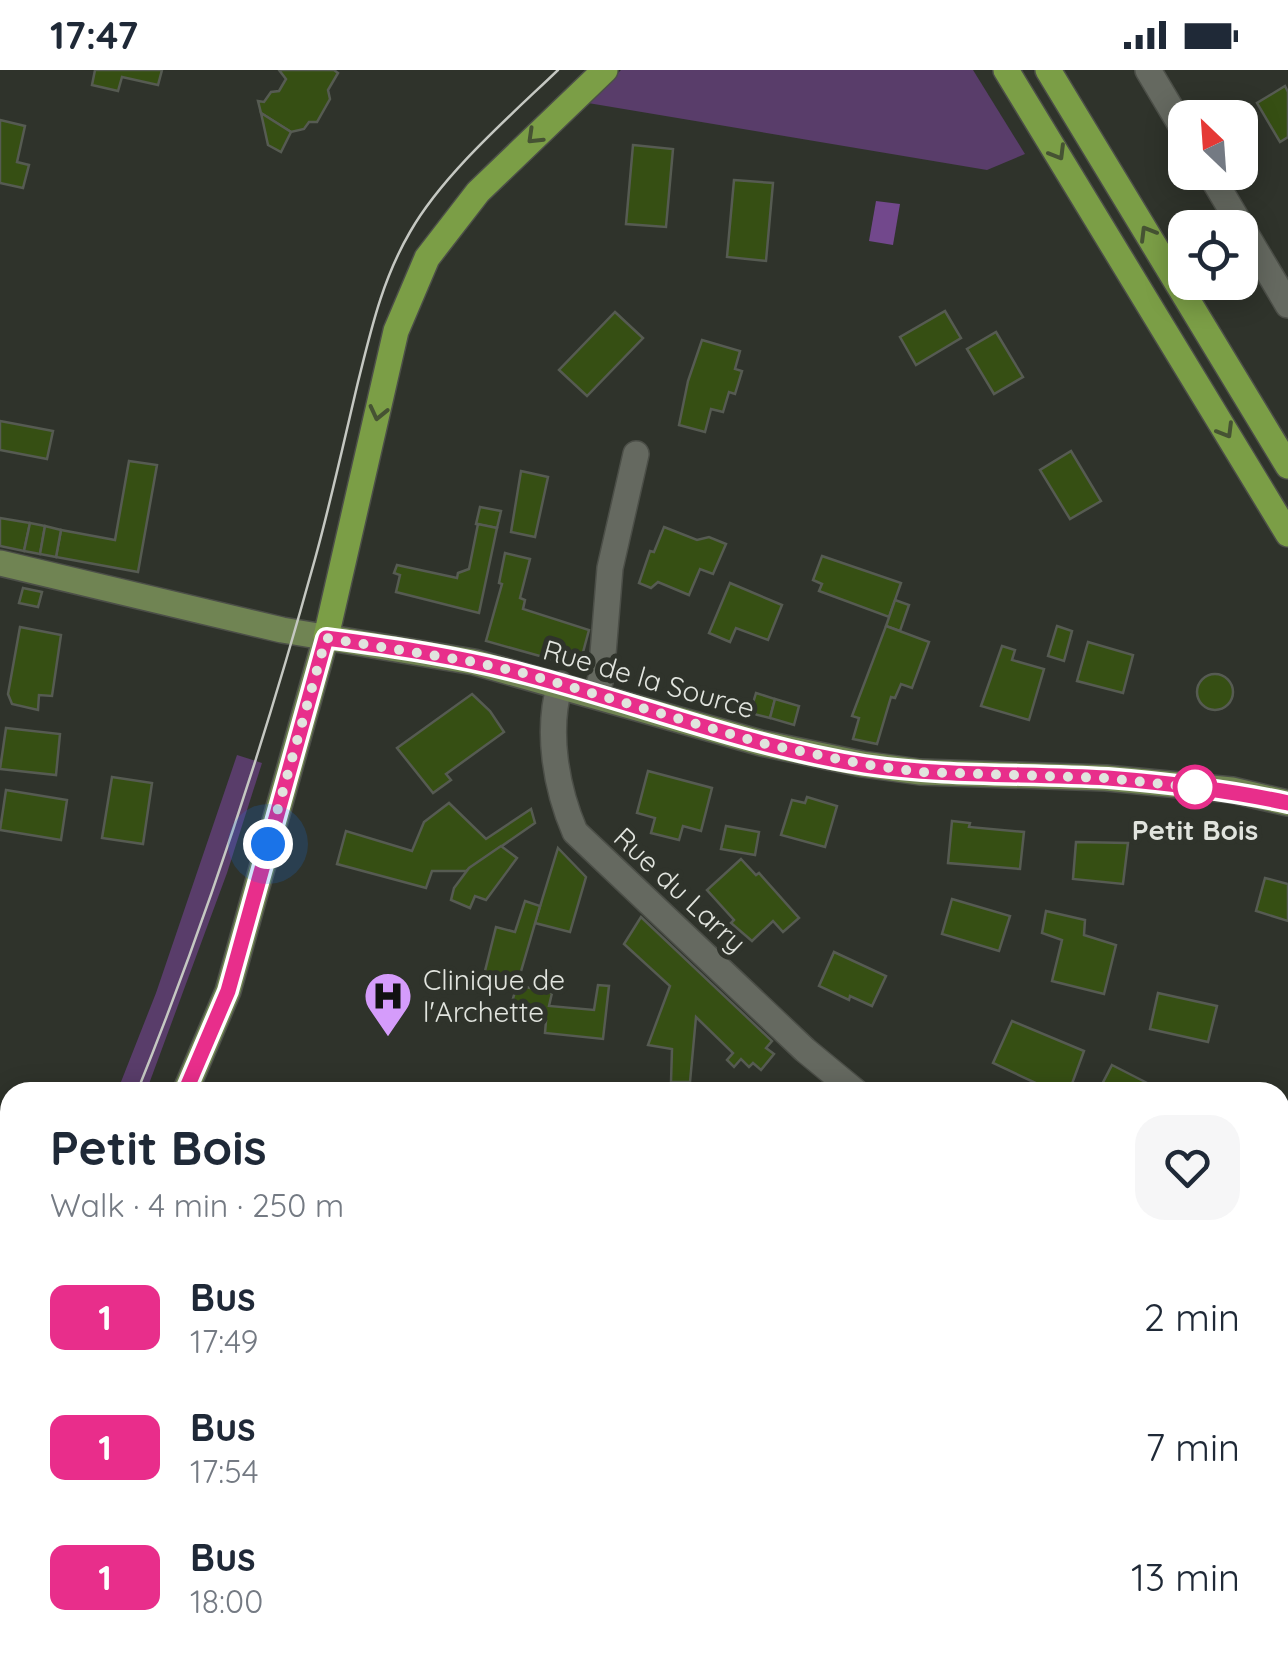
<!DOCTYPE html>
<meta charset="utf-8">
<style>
body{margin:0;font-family:Quicksand,sans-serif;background:#f6f6f7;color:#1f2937;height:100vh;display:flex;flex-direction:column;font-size:38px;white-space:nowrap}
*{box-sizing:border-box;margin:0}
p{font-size:32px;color:#747a83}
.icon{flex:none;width:55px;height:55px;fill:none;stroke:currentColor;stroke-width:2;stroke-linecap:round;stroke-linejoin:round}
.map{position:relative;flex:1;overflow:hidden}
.drawer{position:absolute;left:0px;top:1012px;width:1290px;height:582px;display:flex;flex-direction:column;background:#fff;border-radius:30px 30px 0 0;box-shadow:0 5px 25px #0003}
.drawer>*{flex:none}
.badge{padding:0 20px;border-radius:15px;font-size:35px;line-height:65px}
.needle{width:65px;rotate:335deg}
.fabs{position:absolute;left:1168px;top:30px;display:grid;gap:20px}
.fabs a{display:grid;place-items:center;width:90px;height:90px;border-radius:20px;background:#fff;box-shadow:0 5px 25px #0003;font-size:50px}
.you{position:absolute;width:50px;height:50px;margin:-25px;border:8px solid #fff;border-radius:50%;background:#1a73e8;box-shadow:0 0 0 15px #1a73e833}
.map>.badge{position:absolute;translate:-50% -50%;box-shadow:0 0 0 5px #fff}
.round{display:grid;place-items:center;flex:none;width:105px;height:105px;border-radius:30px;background:#f6f6f7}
.head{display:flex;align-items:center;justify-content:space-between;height:170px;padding:0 50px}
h1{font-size:48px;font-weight:700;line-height:75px}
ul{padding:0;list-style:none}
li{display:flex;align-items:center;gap:30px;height:130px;padding:0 50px}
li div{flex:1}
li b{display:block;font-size:38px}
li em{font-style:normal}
li .badge{min-width:110px;font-weight:700;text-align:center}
.status{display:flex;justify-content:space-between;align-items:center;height:70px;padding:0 50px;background:#fff;direction:ltr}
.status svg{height:28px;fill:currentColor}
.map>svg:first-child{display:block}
.green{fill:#593d6a}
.water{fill:#72488c}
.building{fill:#364f13;stroke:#565b52;stroke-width:2.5}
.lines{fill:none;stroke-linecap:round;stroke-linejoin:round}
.service-casing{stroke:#4c4f48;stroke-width:20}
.minor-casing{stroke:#4c4f48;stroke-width:28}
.secondary-casing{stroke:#4c4f48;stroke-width:28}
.primary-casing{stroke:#4c4f48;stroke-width:28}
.service{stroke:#656960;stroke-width:18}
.minor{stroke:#656960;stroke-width:25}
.secondary{stroke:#708453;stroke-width:25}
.primary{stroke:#7b9e46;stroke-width:25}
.tram{stroke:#c5c8c2;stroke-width:2.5}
.oneway{stroke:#465333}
.line-casing{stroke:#fff;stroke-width:22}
.line{stroke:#e82e8b;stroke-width:15}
.walk{stroke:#e1e4de;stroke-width:10;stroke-dasharray:0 18}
.stop-dot{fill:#fff;stroke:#e82e8b;stroke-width:5}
.labels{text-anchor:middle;stroke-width:10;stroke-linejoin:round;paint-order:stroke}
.street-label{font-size:28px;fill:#e1e4de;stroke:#2f332b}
.stop-label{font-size:28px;font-weight:bold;fill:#e1e4de;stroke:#2f332b}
.poi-label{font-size:28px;fill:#e1e4de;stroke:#2f332b;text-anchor:start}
</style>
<div class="status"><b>17:47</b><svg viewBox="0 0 49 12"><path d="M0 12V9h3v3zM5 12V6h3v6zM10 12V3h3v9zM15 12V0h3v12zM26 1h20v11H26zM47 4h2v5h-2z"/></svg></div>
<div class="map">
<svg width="1288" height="1593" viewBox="0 0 1288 1593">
<rect width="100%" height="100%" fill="#2f332b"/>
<g class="green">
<polygon points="621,0 973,0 1025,84 987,100 588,33"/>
<polygon points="237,685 262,693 227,803 146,1022 117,1022 156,923"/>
</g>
<polygon class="water" points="876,131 900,134 893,175 869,171"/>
<g class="building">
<polygon points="95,0 162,0 158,15 122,7 118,21 92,15"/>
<polygon points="279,0 334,0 338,3 328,20 330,29 317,52 309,52 304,59 291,62 261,43 258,31 264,32 271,22 279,21 286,9"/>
<polygon points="1285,16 1288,22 1288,67 1280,72 1257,33"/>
<polygon points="261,43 291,62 281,82 268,75"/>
<polygon points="0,50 25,56 17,92 29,95 23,118 0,113"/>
<polygon points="633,75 673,79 666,157 626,154"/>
<polygon points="734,110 773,113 766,191 727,187"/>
<polygon points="945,241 961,268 916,295 900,267"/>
<polygon points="615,242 643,268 587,326 559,300"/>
<polygon points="996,262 1023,307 994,324 967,279"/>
<polygon points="702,270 740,281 735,299 742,301 735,324 729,322 723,342 711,339 705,362 679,355 688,311"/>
<polygon points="0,351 53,361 47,389 0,380"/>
<polygon points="1071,381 1101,431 1070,449 1040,400"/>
<polygon points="129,391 157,395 138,502 56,487 61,460 115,470"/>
<polygon points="521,401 548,407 535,467 511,462"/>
<polygon points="480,437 501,441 497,458 476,454"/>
<polygon points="0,448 30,453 24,481 0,476"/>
<polygon points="30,453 45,456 40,484 24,481"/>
<polygon points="478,454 497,458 479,543 396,522 400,505 394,503 397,495 457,508 458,503 469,499"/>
<polygon points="45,456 61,460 56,487 40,484"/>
<polygon points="664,457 697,470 709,467 726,474 713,504 700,499 689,525 658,512 651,518 639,513 650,481 654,482"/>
<polygon points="505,483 530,489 520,528 525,530 523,539 589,560 579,597 486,571 502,514 499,513"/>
<polygon points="822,486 901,513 889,547 819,521 822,514 813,510"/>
<polygon points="730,513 782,535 768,570 736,558 730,572 709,563"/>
<polygon points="23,518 42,522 38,537 19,533"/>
<polygon points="895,530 909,535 900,561 886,556"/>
<polygon points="886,556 929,572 912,618 901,614 895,628 891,627 877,674 853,669 859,648 852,646"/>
<polygon points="1057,556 1072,561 1064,591 1048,586"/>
<polygon points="20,557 61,565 52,626 39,625 38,640 12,634 8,624"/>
<polygon points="1088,572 1133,585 1123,623 1077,611"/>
<polygon points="1002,576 1015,580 1012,590 1044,599 1029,650 981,636"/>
<circle cx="1215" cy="622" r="18"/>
<polygon points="756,623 775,629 770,648 750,643"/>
<polygon points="472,624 490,641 504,662 446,704 451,710 433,723 397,678"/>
<polygon points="775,629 799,636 794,655 770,648"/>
<polygon points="6,658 60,664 56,705 0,699"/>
<polygon points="648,701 712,718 701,761 683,756 679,770 651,763 655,748 637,743"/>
<polygon points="112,707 152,713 143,774 102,768"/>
<polygon points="6,720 67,730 61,770 0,760"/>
<polygon points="807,727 837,736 825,777 781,765 792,730 805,733"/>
<polygon points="449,733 486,769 531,739 535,753 466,801 432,801 426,818 337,794 346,761 412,781 424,752"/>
<polygon points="952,751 970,753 969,757 1024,762 1020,799 948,793"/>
<polygon points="726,756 759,762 755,785 721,779"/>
<polygon points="1076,772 1128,773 1123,814 1073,809"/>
<polygon points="501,776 517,788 486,830 475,826 470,838 451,830 454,818 469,798"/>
<polygon points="558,778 586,807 570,862 535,853"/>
<polygon points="741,789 756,805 759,803 799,848 783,862 773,851 752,871 731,853 734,850 707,820"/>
<polygon points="1265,808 1288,814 1288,851 1256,841"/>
<polygon points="952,829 1010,846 999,881 942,864"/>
<polygon points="525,831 540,836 517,915 484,905 496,857 515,862"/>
<polygon points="1046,841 1085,850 1084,865 1116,875 1104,924 1052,911 1062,870 1042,863"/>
<polygon points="641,847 772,971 766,978 774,984 761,1000 753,993 749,997 741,989 734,997 727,990 733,983 696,947 690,1012 671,1012 672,979 648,975 670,916 624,874"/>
<polygon points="834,882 886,906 872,936 850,926 849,930 819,916"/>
<polygon points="517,915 552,923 549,936 594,940 598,915 609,916 603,969 545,963 546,951 541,950 543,941 512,932"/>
<polygon points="1158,923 1217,936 1208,972 1150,959"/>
<polygon points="1012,951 1084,981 1069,1022 1055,1022 993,993"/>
<polygon points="1112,995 1153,1016 1150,1022 1098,1022"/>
<polygon points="1280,1225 1288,1228 1283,1250 1288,1251 1288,1296 1280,1293"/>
<polygon points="1282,1564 1288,1566 1288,1593 1274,1593 1276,1585 1280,1585"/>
<polygon points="127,1585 166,1585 172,1593 116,1593"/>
<polygon points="255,1585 373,1585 379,1593 261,1593"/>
<polygon points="399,1585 451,1585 454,1590 450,1593 404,1593"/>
<polygon points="514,1585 623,1585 628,1593 512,1593"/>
</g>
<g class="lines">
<g class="service-casing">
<g id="service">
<polyline points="396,1585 401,1593"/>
<polyline points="731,1585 739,1593"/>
<polyline points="53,1593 59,1585"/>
<polyline points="504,1593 507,1585"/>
</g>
</g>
<g class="minor-casing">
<g id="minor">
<polyline points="1148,0 1185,62"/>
<polyline points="1209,102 1288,235"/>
<path d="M560,614C546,661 556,718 575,762L805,980L856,1022"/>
<polyline points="596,624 601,608 610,498 636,384"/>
<polyline points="1280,1335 1288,1339"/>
</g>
</g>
<g class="secondary-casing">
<g id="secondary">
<polyline points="0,493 282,560 474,592 761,673 862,694 920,702 1106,708 1232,720 1288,733"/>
<polyline points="185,1022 228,921 326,567"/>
<polyline points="0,1442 10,1423"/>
</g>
</g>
<g class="primary-casing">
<g id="primary">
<polyline points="1006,0 1288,464"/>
<polyline points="1048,0 1288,396"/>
<polyline points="326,567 396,261 427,188 478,122 605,0"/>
</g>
</g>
<use href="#service" class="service"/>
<use href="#minor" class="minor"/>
<use href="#secondary" class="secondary"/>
<use href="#primary" class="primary"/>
<g class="tram">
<path d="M137,1022C207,849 265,670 315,489C331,431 344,371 358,312C371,260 382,210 410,162C443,104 510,46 558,0"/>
<polyline points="0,1309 10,1288"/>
<polyline points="0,1337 10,1316"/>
</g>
</g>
<defs><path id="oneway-chevron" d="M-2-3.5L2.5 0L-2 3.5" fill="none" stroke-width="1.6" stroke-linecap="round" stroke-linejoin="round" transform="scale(2.5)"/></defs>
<g class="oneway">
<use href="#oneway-chevron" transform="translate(534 67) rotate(136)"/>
<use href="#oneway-chevron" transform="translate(1058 83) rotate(59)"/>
<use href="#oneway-chevron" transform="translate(1147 163) rotate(-121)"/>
<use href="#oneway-chevron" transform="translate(378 343) rotate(103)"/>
<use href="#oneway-chevron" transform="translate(1226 361) rotate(59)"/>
</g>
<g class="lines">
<g class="line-casing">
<path id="line" d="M185,1022L228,921L326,568C394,577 462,587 528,605C640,634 750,677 865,695C946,707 1027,703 1108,708C1168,713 1229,720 1288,733"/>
</g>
<use href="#line" class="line"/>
<polyline class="walk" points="268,774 326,568 474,592 527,604 761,673 862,694 920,702 1106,708 1200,718 1195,717"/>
</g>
<defs>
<g id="hospital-pin" transform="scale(2.5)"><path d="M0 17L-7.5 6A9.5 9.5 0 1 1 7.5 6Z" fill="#d59cfb" stroke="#2f332b"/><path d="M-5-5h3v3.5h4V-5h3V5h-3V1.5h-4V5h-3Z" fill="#111"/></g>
</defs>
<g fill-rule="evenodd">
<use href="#hospital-pin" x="388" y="926"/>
</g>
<circle class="stop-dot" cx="1195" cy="717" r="20"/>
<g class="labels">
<g class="street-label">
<text transform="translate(649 609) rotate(16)" y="10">Rue de la Source</text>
<text transform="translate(680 820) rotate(43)" y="10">Rue du Larry</text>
</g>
<g class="stop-label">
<text x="1195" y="770">Petit Bois</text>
</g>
<g class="poi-label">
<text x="423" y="920">Clinique de<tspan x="423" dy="32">l'Archette</tspan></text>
</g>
</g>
</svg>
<div class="fabs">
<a><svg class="needle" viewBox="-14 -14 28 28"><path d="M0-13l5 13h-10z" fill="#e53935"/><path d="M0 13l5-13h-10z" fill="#747a83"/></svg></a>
<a><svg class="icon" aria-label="locate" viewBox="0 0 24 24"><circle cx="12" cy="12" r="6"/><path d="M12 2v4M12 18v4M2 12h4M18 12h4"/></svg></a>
</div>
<div class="you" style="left:268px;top:774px"></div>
<section class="drawer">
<div class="head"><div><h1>Petit Bois</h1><p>Walk · 4 min · 250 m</p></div><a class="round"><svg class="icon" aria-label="heart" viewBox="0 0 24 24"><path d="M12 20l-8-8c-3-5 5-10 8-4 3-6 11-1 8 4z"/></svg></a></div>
<ul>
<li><span class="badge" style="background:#e82e8b;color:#fff">1</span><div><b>Bus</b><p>17:49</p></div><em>2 min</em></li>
<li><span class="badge" style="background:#e92d8b;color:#fff">1</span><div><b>Bus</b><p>17:54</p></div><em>7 min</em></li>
<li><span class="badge" style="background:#e82e8b;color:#fff">1</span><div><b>Bus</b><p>18:00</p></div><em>13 min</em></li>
</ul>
</section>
</div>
